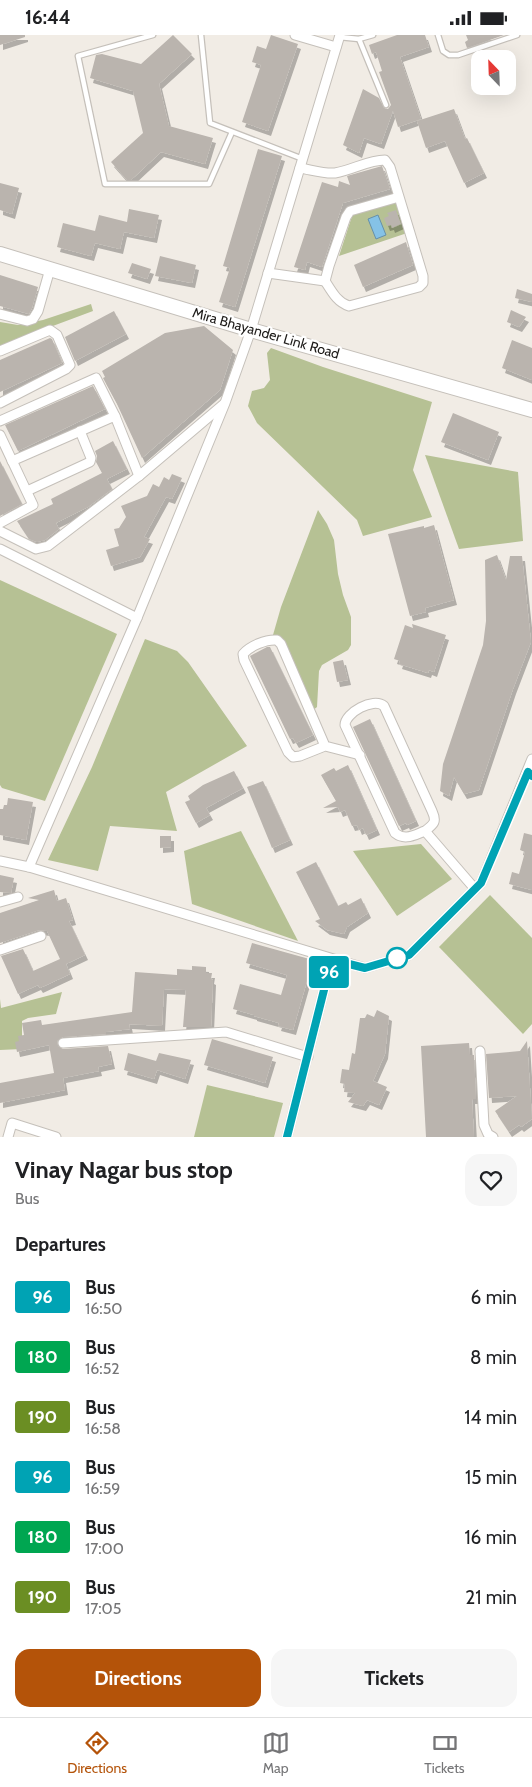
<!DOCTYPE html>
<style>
body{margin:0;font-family:Cabin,sans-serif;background:#f6f6f6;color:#202124;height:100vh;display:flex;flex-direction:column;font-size:19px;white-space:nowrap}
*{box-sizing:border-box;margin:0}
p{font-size:16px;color:#757577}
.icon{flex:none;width:28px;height:28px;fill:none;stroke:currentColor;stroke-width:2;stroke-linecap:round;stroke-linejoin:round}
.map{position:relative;height:1102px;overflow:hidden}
.details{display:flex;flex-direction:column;background:#fff;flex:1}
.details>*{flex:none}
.badge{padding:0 10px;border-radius:4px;font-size:18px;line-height:32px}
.needle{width:32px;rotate:337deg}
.buttons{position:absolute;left:471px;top:15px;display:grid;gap:10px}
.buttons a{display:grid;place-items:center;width:45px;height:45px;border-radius:10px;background:#fff;box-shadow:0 5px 20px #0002;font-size:25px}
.map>.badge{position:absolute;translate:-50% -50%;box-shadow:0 0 0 2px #fff}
h2{padding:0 15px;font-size:19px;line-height:45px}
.round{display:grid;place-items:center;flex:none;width:52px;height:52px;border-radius:15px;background:#f6f6f6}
.headline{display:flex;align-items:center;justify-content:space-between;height:85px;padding:0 15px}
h1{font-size:24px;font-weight:700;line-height:38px}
.primary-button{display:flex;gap:10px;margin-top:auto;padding:10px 15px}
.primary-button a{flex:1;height:58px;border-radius:15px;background:#b45309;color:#fff;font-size:20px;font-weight:700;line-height:58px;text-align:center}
.primary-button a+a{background:#f6f6f6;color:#202124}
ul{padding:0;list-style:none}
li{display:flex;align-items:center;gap:15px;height:60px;padding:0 15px}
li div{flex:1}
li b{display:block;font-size:19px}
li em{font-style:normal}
li .badge{min-width:55px;font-weight:700;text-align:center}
.status{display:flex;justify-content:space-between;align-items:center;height:35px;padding:0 25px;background:#fff;direction:ltr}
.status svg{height:14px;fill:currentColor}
.dock{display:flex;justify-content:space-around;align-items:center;height:70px;border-top:1px solid #e0e0e0;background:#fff;font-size:14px;color:#757577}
.dock a{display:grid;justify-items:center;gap:2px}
.dock .on{color:#b45309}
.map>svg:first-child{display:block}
.green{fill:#b6c194}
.water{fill:#85c2e6;stroke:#6690a9}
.building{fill:#bab4ae;filter:url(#shadow)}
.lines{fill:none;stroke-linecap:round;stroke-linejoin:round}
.lane-casing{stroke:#c5c0ba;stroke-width:7}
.street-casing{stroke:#c5c0ba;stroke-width:11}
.secondary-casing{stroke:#c5c0ba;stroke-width:16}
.lane{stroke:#fff;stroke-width:4.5}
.street{stroke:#fff;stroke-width:9}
.secondary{stroke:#fff;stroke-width:14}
.line-casing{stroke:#fff;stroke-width:11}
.line{stroke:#00a3b4;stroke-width:8}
.stop-dot{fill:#fff;stroke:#00a3b4;stroke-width:2.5}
.labels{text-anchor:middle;stroke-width:4.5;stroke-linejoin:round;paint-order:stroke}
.street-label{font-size:14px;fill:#1e1c1a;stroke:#fff}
</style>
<div class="status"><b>16:44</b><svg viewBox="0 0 49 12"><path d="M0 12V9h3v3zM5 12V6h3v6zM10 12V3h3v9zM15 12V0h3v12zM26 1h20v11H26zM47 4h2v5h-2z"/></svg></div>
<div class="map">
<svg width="532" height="1102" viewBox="0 0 532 1102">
<defs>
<filter id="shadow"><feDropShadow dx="3" dy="5" stdDeviation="0" flood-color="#0004"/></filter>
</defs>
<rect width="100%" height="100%" fill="#f1ece5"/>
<g class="green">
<polygon points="402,159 413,196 339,221 353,178"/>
<polygon points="91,269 93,276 26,301 0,312 0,287 18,290 43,285"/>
<polygon points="271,313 323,332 432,367 413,435 432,482 363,501 357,485 257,388 248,371 252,356 264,353 270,345 267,318"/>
<polygon points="425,420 518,437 523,506 459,514"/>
<polygon points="318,475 327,489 334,505 338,539 343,560 351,582 351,610 348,615 322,630 319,636 317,672 312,676 273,600 281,572"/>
<polygon points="0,545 117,599 45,766 2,753 0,750"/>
<polygon points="145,604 177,616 188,627 247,711 166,757 177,796 110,791 98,836 48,825 92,732"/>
<polygon points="241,796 298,906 192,869 184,816"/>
<polygon points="421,809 452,844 397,881 353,816"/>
<polygon points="490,860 532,903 532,989 523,999 439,912"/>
<polygon points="62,957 56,979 28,983 22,986 22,1014 0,1015 0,964 1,973"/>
<polygon points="207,1050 283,1068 274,1102 194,1102"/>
</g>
<polygon class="water" points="378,180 386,200 376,204 368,184"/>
<g class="building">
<polygon points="0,0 25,0 25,2 0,10"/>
<polygon points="173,0 192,19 159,49 169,91 213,103 205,129 161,117 131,145 127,145 111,127 143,98 133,56 90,43 96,20 102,19 141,29"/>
<polygon points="271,0 298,9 268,96 242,87 261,30 252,27 257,11 266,14"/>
<polygon points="397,0 425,0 429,12 400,22 421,84 398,92 393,76 381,109 364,103 359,118 343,110 363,54 379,63 384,73 388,74 391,70 379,37 382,36 376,17 372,19 369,10"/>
<polygon points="466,0 504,0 467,13 465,7 468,5"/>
<polygon points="454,74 465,104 467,103 484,138 464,148 445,106 426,113 417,86"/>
<polygon points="258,114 282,121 235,272 219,267 230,233 223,231"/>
<polygon points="382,131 390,154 343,168 322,232 307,227 305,235 294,232 322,147 338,152 339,146 350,150 347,141"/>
<polygon points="0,148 19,153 12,179 0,175"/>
<polygon points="129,174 159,180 154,203 124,197 120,214 95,208 91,221 57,212 63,188 95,196 99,180 127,187"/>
<polygon points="396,175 401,189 392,193 391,190 387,191 384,183 389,181 387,178"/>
<polygon points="406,207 413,230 363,252 354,230"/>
<polygon points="160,221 196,230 192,248 155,241"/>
<polygon points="132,228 151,234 147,244 128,238"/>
<polygon points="0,240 38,252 32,273 29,279 0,271"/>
<polygon points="517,254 532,259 532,267 515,263"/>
<polygon points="511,275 526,282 519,292 507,287"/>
<polygon points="114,276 126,299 75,326 65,302"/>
<polygon points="204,291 233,315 220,355 142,423 117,369 103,343 105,342 102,336 165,298"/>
<polygon points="50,303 52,304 62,328 0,357 0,325"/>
<polygon points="512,305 532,313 532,345 502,333"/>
<polygon points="93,351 105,374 18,416 5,390"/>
<polygon points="453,378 499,397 488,425 441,407"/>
<polygon points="113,406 127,434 107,444 112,454 88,472 56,488 59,494 45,505 37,507 29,504 17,486 53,469 51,464 102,438 96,427 97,421 95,416"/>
<polygon points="0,426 22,469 0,481"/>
<polygon points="172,439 182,443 172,464 166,462 144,502 150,504 140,522 111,531 106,515 119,511 114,494 119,493 126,482 121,471 147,461 153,449 159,452 164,442 169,445"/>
<polygon points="434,490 454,565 425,573 426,577 410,581 388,499 424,491 424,493"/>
<polygon points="497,520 506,545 510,521 522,521 531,607 513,654 479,755 464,759 454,742 449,761 440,756 443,729 483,610 486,586 485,525"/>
<polygon points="412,589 446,600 434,637 429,635 428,638 399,629 400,626 394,624 405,590 413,593"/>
<polygon points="267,612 270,612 313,700 296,708 293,703 290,704 250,621"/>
<polygon points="343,625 348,645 337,647 333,627"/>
<polygon points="370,684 416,786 407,790 406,788 399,791 353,692"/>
<polygon points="348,730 377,795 366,800 363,793 359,795 357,790 352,791 345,775 340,777 338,772 323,773 336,766 321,740 334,733 336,736"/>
<polygon points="234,736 243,753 206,773 210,780 196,788 185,767 190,765 188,761 203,750"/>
<polygon points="263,746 290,805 272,813 247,752"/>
<polygon points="8,763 33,767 26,805 0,800 0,774 3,774 4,770 7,770"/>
<polygon points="524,798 532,800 532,855 509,849 512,837 519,839 525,817 520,815"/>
<polygon points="160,801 171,801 171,812 160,813"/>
<polygon points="316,827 338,871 346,867 348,870 361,863 368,878 347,892 344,899 327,895 315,886 320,884 296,837"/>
<polygon points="0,840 14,843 11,858 0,857"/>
<polygon points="54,855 57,866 66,863 73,885 69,886 85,920 66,929 70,939 40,953 38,950 18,959 1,921 23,914 33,936 60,924 47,896 39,895 0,908 0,878 39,865 28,863"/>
<polygon points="252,908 313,925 293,995 278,991 279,988 254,981 254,980 233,974 240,949 281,960 287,940 246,928"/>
<polygon points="192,931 206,932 206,938 212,938 211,944 213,945 211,992 183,992 186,955 164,954 162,991 129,989 130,994 106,997 106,999 63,1002 57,1006 58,1011 63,1014 108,1011 112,1029 98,1032 99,1036 63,1043 65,1055 0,1068 0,1048 54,1038 49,1010 17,1017 15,1007 19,1006 18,1001 24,1000 22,988 41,985 42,990 132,977 135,937 177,940 177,934 192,935"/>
<polygon points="377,975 389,981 385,1019 373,1046 387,1052 379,1070 367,1065 363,1071 348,1067 355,1058 344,1057 345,1049 340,1048 342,1034 349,1035 352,1018 355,1019 360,983 365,983 367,979 374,982"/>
<polygon points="212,1004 273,1022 265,1048 204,1030"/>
<polygon points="527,1006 532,1084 521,1092 519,1090 509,1097 495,1076 517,1061 489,1063 486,1019 520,1016"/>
<polygon points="469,1008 470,1020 474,1020 476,1064 472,1064 474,1102 426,1102 421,1011"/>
<polygon points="128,1018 156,1026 159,1018 191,1025 185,1044 157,1035 154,1044 124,1035"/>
</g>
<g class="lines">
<g class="lane-casing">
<g id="lane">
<polyline points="153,0 78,21 105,149 209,149 232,97"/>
<polyline points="201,0 210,88 303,124"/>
<polyline points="438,0 443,16 449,20 458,20 517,0"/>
<polyline points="339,2 359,4 373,0"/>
<polyline points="359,4 386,70"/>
</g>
</g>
<g class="street-casing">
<g id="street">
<polyline points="295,0 336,12"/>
<path d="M300,133C312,135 324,139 335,138C353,135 368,125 385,125L390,132L423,241V248L419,252L349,271C337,267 332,257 325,246L329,231L346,182L350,176L399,162"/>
<polyline points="268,238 325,246"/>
<polyline points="0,279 27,286 33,284 38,276 50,234"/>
<polyline points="0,316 50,295 57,300 70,330 66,334 0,368"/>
<polyline points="0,386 96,343 115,381"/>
<polyline points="0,400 33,470 0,488"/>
<polyline points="12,426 115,381 139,441"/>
<polyline points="27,456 90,427 91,423 80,396"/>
<polyline points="0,496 36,514 48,511 139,441 224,369"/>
<polyline points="0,514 137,583"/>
<path d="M325,711L281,609L277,605C266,604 250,611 243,619L244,625L288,717L293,722L300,721L325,711L360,720"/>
<path d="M425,796C434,789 437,787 432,776L384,671C373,662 345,678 345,690L395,798C405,806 414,800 425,796L475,854"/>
<polyline points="0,826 29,832 337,925"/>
<polyline points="29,832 137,583 225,368 251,295 340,0"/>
<polyline points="0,867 18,862"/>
<polyline points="0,915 41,901"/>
<polyline points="63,1008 226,997 308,1022"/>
<polyline points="480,1016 484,1090 488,1099 493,1102"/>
<polyline points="8,1102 12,1088 56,1102"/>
<polyline points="287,1102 329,935 337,925 365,933 409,920 481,848 532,724"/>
</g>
</g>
<g class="secondary-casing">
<polyline id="secondary" points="0,219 251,295 532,375"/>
</g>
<use href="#lane" class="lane"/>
<use href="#street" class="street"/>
<use href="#secondary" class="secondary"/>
</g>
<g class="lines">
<g class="line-casing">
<polyline id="line" points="287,1102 329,935 337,926 365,933 409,920 481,848 528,737 532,741"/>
</g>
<use href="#line" class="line"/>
</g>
<circle class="stop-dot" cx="397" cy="923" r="10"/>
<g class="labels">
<g class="street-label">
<text transform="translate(266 298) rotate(16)" y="5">Mira Bhayander Link Road</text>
</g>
</g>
</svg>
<div class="buttons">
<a><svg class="needle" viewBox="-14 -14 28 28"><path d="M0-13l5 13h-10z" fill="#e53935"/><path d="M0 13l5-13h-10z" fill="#757577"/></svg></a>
</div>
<b class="badge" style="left:329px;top:937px;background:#00a3b4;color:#fff">96</b>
</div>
<section class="details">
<div class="headline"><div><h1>Vinay Nagar bus stop</h1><p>Bus</p></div><a class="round"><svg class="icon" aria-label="heart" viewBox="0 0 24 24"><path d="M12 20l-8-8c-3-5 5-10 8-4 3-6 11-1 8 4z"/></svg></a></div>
<h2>Departures</h2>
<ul>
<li><span class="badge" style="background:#00a3b4;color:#fff">96</span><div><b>Bus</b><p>16:50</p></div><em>6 min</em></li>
<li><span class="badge" style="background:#00a651;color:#fff">180</span><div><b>Bus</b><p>16:52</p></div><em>8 min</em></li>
<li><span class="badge" style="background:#6b8e23;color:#fff">190</span><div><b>Bus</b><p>16:58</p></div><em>14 min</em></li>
<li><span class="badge" style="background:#00a3b4;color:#fff">96</span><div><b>Bus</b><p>16:59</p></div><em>15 min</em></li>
<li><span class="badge" style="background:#00a651;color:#fff">180</span><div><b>Bus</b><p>17:00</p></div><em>16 min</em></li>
<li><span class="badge" style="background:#6b8e23;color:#fff">190</span><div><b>Bus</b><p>17:05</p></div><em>21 min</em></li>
</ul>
<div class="primary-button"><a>Directions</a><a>Tickets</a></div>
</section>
<nav class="dock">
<a class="on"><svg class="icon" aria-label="directions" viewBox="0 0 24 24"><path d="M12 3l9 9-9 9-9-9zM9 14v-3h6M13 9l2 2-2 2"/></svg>Directions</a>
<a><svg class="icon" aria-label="map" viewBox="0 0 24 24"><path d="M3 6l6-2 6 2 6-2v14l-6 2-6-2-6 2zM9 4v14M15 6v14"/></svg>Map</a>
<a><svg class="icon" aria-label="tickets" viewBox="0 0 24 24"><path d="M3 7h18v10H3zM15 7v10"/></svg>Tickets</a>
</nav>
